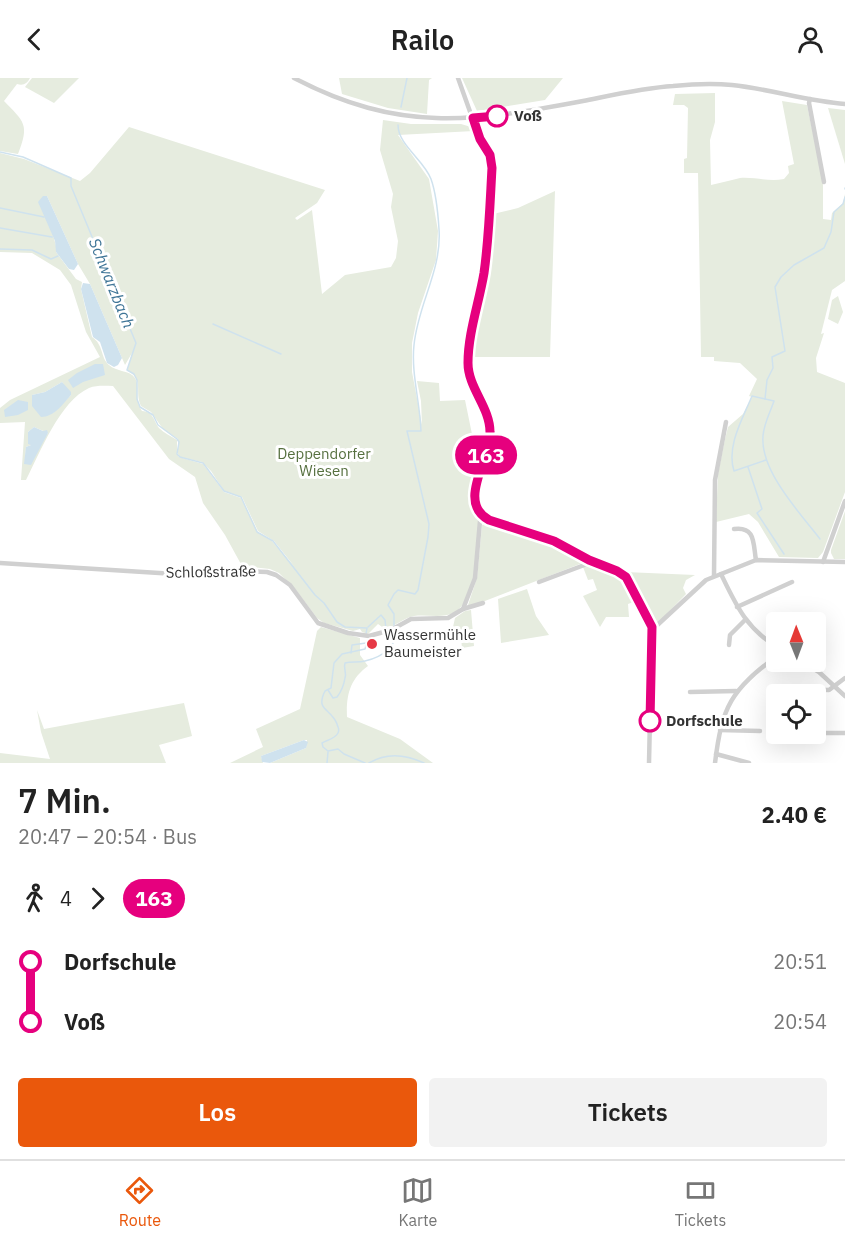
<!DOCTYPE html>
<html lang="de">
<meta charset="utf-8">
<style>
body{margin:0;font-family:"IBM Plex Sans",sans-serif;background:#f2f2f2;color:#222;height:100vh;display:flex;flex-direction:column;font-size:22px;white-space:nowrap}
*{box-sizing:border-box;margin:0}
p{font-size:20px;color:#767676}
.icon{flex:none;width:33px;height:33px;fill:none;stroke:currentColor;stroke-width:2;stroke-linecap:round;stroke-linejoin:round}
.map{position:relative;height:685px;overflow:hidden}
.panel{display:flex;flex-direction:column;background:#fff;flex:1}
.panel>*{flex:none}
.badge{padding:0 12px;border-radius:20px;font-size:21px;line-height:39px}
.needle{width:39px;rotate:359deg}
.controls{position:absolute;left:766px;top:534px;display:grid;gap:12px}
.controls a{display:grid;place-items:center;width:60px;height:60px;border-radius:6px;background:#fff;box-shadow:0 6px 24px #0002;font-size:30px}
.map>.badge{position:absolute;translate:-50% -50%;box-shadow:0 0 0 3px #fff}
.legs{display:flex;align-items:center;gap:9px;height:66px;padding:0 18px;font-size:20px}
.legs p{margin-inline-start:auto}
.summary{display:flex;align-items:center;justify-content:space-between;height:102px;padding:0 18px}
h1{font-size:33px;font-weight:600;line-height:45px}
.cta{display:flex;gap:12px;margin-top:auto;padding:12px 18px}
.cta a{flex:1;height:69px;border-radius:6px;background:#ea580c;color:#fff;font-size:24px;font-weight:600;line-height:69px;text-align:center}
.cta a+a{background:#f2f2f2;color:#222}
ul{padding:0 18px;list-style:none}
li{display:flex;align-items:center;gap:21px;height:60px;font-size:22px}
li i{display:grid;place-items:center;width:9px;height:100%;margin:0 8px;background:currentColor}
li i::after{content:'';width:15px;height:15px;margin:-8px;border:4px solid;border-radius:50%;background:#fff}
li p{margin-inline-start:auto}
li:first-child i{background:linear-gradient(#0000 50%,currentColor 0)}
li:last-child i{background:linear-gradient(currentColor 50%,#0000 0)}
header{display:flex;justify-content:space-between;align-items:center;height:78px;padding:0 18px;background:#fff;font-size:27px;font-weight:600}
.menu{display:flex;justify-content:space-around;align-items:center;height:84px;border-top:2px solid #e0e0e0;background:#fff;font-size:16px;color:#767676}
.menu a{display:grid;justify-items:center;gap:3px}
.menu .active{color:#ea580c}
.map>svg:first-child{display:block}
.green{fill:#e6ecdf;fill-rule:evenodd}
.water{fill:#cfe2ee}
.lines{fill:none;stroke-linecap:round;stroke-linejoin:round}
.stream{stroke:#cfe2ee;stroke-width:1.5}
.minor{stroke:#d0d0d0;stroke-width:4.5}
.line-1-casing{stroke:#fff;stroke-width:14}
.line-1{stroke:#e6007e;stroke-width:9}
.stop-1-dot{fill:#fff;stroke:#e6007e;stroke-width:3}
.poi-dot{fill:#e63946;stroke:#fff;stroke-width:2}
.labels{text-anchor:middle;stroke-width:6;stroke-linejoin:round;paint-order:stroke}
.stop-label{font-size:15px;font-weight:bold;fill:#333;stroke:#fff;text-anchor:start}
.park-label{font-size:15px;fill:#56703f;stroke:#fff}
.street-label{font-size:15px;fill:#333;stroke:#fff}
.poi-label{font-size:15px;fill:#333;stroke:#fff;text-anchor:start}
.water-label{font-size:16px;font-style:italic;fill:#3f7597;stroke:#fff}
</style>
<header><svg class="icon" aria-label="back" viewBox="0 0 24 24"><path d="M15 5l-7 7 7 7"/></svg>Railo<svg class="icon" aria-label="person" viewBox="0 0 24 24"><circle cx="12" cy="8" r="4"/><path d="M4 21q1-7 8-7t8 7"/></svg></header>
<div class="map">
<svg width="845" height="685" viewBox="0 0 845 685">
<rect width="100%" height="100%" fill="#fff"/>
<g class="green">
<path d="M0,0H30C27,6 23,8 17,6L4,23C24,44 30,46 18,76L0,73Z"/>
<polygon points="32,0 79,0 54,25 25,9"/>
<polygon points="339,0 432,0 429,2 427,36 388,30 342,16"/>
<polygon points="462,0 563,0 545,22 477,33"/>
<path d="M715,15V44L710,62L711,107C721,105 731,102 740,100C756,99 769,104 784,101L789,95L788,88L794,86L782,23L807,27L823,103V141L831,142L832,135L843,125L845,116V203L832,212L821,256L824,255L816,280L817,294L845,305V414L823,474L818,480L779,479L758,444L749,436L716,444L718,396L725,361L728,349L743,336L752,319L749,318L757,301L740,285L714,283V279H701L698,95H684V81L687,80L688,30L684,27H673L675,16Z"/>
<polygon points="828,30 845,32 845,86"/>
<path d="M383,42L411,46H461L471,49L474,53L398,57L429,101L438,153L436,182L418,235L412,265V294L422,347L421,323L417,303L439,305L440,323L465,322L473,361L487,362C483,380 472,398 472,416C471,425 477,433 478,442C479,464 476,523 455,534C443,541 427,536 414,538C403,540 396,548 385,551L378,546L368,556L362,554L360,551L353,553L324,545L317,540L296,512L279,495L270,491L242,488L225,457L203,425L195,399L169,381L113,308C105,308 97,307 89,310C60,323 40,375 26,402H21L25,344L0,345V330L10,322L100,279L86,254L71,207L60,192L32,175L0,174V75L24,81L80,103L90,95L129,49L325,112L317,125L295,140L297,142L312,132L322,216L345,197L391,189L396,180L398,163L391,129L393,116L380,72ZM43,118H47L78,186L90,206L125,287L132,275L127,292C145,303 134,313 141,328L151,334L163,351L178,361V376L180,379L202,384L211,393L224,413L242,419L258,453L274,463L294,488L271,462L258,454L241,420L224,414L203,386L179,379L177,376V362C171,358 164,355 159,350C153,342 154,334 142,333C133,320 141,310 135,300C130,292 116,294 109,287C100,279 104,267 92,259L81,211L82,204L76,201L56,174V168ZM62,304L71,317L53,335L32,317L45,314ZM34,349L48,355L25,386L26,369L31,367L28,354Z"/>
<polygon points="555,113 550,279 471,279 487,197 493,136 518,130"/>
<polygon points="838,218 843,234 838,246 828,241 832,222"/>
<polygon points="845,433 845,481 834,481 831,475 831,472"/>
<polygon points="487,444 551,464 585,482 585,484 472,528 468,527 477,500 482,447"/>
<path d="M589,488C619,495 621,495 636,523L628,526L629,539H606L600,549L583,518L597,512L593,501L588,502L583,489Z"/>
<polygon points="625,494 695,497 686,502 683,510 686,516 658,545 654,545"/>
<polygon points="527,511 536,538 549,557 501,565 498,521"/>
<polygon points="471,532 474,568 462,570 461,560 453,549 455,540 465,533"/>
<path d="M321,549L360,560V577L368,588C350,601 346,617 347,639L400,661L433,685H270L306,670L307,662H304L261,678L263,685H230L263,669L256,651L300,631L317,553Z"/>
<polygon points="184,625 192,658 159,667 166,685 0,685 0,675 50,681 41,654 37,632 44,651"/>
</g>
<g class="water">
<polygon points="43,118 47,118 78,186 74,192 69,191 56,174 55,163 38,124"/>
<polygon points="83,205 90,206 122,280 118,287 114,289 107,285 100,264 93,259 81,211"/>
<polygon points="95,286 103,286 105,297 83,304 73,310 68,302 77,295"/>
<path d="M62,304L71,314V317C63,326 54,339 41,339L32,328V317L45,314Z"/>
<polygon points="18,322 28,324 28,332 18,337 5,339 4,332"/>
<polygon points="34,349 43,353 47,352 48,355 31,387 24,386 26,369 31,367 28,366 28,354"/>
<polygon points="304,662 308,664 306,670 270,685 262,684 261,678"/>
</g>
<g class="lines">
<g class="stream">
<polyline points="401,29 407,0"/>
<polyline points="0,74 23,79 71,100 71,108 136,265 127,292 134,296 137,302 137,321 140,329 153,337 158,347 177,361 179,364 177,376 180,379 203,385 224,413 241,419 257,454 273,463 315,517 324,525 337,544 345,549 367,550 366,556"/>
<polyline points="845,110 845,111"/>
<polyline points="0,130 44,139"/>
<polyline points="0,150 52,159"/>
<polyline points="0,171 32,172 51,181 58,178"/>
<polyline points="213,246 281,276"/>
<polyline points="765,321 767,302 773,290 772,279 785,273 775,209 781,199 794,187 824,170 831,154 834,134 843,126 845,119"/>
<path d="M766,382L734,393C726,368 743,340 752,318L774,323C770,335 764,345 763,358C760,393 800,435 820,461"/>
<polyline points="748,389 762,431 757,435 784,476"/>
<path d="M394,548V536L388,527L394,516L398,512L415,516L418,512L428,459L429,446L407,353H421C420,324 411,295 414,267C418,226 442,192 439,151C438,135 436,115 431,101C424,82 398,67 398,47"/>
<polyline points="368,549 381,537 385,542 386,551"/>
<polyline points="388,556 394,563"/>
<polyline points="351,575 352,567 366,565"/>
<path d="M328,612L333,620L337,619C341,614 344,606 345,600C347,594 343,591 345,585C352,583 358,585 365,583C383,579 397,568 396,552"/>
<polyline points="327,685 328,674"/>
<path d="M365,685L344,676L338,671L328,673L323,669L322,665C327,662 335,661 338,655C340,651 338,650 337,646C331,630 315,633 325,613L331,610L334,585L342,576L365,571L367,564"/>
<path d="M369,685C387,674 405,676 424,685"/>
</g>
<g class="minor">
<path d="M294,0C399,55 472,44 583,23C613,17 643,10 673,8C692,6 713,5 732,7C770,11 807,23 845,26"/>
<path d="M458,0L478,56L491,77L493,90C490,125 489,160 484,195C479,225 468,255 468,285C468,310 490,329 490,354C491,381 456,424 489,442L554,463L589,482L617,493L626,499L652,549L649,685"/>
<polyline points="810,21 809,25 824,104"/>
<path d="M734,451C756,448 753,466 756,482"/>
<polyline points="823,484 845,423"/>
<polyline points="0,485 191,497 237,493 267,494 276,497 290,507 318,545 348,555 369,558 391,552 411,541 448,540 463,531 475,500 480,443 483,439"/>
<path d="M721,496C736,527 746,550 777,569"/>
<polyline points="714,498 715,402 726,344"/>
<polyline points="539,504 587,486 589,482"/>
<polyline points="737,529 792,504"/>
<polyline points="463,531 483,525"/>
<polyline points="652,552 706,502 756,482 845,484"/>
<polyline points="816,553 823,549"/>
<polyline points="729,567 730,557 745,542"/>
<polyline points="802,584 819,594 845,618"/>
<polyline points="786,611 829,612 845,600"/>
<polyline points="690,614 736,613"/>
<polyline points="720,652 760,653"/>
<polyline points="816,655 845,655"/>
<polyline points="716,676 749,685"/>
<path d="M715,685C722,628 731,612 777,578"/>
</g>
</g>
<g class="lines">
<g class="line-1-casing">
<path id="line-1" d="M497,38L473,40L480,61L490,77L492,90C490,125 489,160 484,195C479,225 468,255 468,285C468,310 490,329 490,354C491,381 456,424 489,442L554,463L589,482L617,493L626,499L652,549L650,643"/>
</g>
<use href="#line-1" class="line-1"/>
</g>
<g class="stop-1-dot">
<circle cx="497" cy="38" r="10"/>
<circle cx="650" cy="643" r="10"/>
</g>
<circle class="poi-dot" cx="372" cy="566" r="6"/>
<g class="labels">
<g class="stop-label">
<text x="514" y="43">Voß</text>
<text x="666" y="648">Dorfschule</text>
</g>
<g class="park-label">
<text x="324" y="381">Deppendorfer<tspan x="324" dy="17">Wiesen</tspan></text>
</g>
<g class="street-label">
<text transform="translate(211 494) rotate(-1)" y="5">Schloßstraße</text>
</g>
<g class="poi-label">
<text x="384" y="562">Wassermühle<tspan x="384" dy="17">Baumeister</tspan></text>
</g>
<g class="water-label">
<text transform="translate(112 205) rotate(68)" y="6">Schwarzbach</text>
</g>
</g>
</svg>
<div class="controls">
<a><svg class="needle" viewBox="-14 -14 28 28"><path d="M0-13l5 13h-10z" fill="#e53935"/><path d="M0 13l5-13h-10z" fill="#767676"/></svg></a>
<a><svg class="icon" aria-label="locate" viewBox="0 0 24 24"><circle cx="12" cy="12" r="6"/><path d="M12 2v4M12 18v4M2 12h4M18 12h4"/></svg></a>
</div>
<b class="badge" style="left:486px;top:377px;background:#e6007e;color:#fff">163</b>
</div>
<section class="panel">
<div class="summary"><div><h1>7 Min.</h1><p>20:47 – 20:54 · Bus</p></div><b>2.40 €</b></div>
<div class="legs"><svg class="icon" aria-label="walk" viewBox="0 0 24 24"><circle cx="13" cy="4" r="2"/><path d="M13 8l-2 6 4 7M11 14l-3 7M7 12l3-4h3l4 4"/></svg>4<svg class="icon" aria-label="forward" viewBox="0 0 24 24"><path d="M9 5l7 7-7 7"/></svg><b class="badge" style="background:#e6007e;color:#fff">163</b></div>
<ul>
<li><i style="color:#e6007e"></i><b>Dorfschule</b><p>20:51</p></li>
<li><i style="color:#e6007e"></i><b>Voß</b><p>20:54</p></li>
</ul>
<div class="cta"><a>Los</a><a>Tickets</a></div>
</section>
<nav class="menu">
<a class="active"><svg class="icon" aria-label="directions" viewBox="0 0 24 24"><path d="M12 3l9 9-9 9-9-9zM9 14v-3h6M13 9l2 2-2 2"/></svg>Route</a>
<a><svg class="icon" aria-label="map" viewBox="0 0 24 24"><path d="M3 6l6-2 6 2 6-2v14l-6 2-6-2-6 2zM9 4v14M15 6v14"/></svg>Karte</a>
<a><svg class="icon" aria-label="tickets" viewBox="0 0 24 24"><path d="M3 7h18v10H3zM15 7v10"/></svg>Tickets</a>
</nav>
